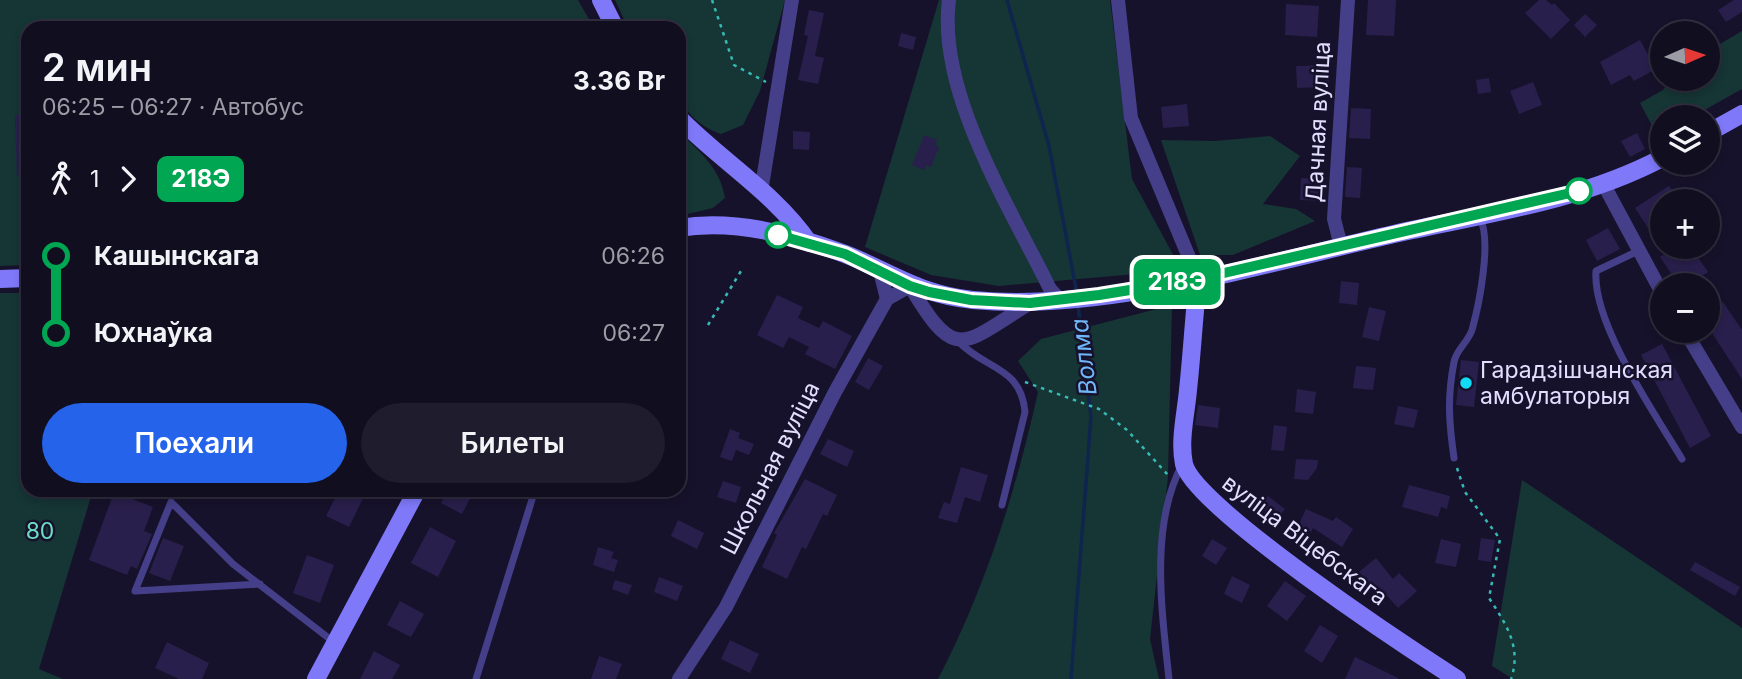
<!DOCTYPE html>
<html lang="ru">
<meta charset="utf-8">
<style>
body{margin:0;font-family:Inter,sans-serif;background:#1e1c2d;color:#f1f3f6;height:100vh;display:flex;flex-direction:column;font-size:26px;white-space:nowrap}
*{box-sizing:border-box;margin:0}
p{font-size:23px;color:#9c9ca5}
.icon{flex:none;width:38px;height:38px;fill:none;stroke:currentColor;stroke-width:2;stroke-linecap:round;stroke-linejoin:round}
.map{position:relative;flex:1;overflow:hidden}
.drawer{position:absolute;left:21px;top:21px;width:665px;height:476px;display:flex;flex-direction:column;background:#110e20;border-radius:21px;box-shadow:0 4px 10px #0003,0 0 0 2px #302e3e}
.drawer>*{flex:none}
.badge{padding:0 14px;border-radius:10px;font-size:24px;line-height:46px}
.needle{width:46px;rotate:87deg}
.controls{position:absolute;left:1650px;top:21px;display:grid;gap:14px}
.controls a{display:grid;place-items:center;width:70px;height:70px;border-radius:50%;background:#110e20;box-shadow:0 4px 10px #0003,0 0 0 2px #302e3e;font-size:35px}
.map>.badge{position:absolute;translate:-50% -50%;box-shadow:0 0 0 4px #fff}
.legs{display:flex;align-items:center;gap:10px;height:77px;padding:0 21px;font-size:23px}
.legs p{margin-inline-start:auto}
.head{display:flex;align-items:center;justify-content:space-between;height:119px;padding:0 21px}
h1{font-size:38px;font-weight:600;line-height:52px}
.cta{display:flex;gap:14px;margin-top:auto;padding:14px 21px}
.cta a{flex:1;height:80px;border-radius:42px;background:#2563eb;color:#fff;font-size:28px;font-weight:600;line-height:80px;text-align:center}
.cta a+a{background:#1e1c2d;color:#f1f3f6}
ul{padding:0 21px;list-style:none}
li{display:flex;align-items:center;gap:24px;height:77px;font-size:26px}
li i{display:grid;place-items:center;width:10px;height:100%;margin:0 9px;background:currentColor}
li i::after{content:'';width:18px;height:18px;margin:-9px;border:5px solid;border-radius:50%;background:#110e20}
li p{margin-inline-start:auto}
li:first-child i{background:linear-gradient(#0000 50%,currentColor 0)}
li:last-child i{background:linear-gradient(currentColor 50%,#0000 0)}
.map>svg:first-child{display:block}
.green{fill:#163535}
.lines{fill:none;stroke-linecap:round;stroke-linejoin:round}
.stream{stroke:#0f254e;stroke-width:3.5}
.building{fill:#291f4c}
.path{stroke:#36bab5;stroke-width:2.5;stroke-dasharray:3.5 5;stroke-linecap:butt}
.lane{stroke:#443f88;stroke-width:7}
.street{stroke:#443f88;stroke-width:14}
.secondary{stroke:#7f79fa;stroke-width:18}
.line-1-casing{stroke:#fff;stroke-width:16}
.line-1{stroke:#00a651;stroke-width:10}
.stop-1-dot{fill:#fff;stroke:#00a651;stroke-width:3.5}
.poi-dot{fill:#12dbf6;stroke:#17122b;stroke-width:2.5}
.labels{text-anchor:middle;stroke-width:5;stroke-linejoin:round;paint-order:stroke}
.street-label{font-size:23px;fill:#e2defe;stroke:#17122b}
.poi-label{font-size:23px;fill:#e2defe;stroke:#17122b;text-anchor:start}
.park-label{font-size:23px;fill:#6bddc3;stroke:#17122b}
.water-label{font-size:24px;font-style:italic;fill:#70b7fa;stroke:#17122b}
</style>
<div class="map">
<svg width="1742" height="679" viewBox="0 0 1742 679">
<rect width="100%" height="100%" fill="#17122b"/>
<g class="green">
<polygon points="0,0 578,0 594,28 28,28 28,265 0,266"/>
<path d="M615,0H785L760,91L743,125L721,134C667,114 679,76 679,28H628Z"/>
<polygon points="939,0 1110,0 1132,179 1176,260 1170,271 999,286 931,275 865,247"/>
<polygon points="1742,31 1742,89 1692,117 1662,117 1662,134 1658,137 1640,103 1663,90 1670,79 1708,79 1708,51"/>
<path d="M679,131C700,153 720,167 725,198L713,208L679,216Z"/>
<polygon points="1270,136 1300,156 1263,204 1296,209 1315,221 1233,255 1200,255 1161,140 1215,141"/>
<polygon points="0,293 28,293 28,490 93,490 39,669 63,679 0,679"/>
<path d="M1172,305L1168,477L1150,639L1159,679H938C985,589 1016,491 1038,392L1018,361L1041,339Z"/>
<polygon points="1522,480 1742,628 1742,679 1513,679 1492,666"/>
</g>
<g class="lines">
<g class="stream">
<polyline points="1007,0 1049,146 1077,294"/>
<polyline points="1071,679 1091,417 1078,305"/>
</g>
</g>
<g class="building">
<polygon points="1368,0 1396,0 1394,36 1366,35"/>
<polygon points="1539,0 1546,0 1552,5 1554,3 1570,20 1551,39 1525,13"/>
<polygon points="1734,0 1742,0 1742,12 1726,22 1718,10"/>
<polygon points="1286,4 1319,6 1317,37 1285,35"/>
<polygon points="809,10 824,13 815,56 824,58 818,84 798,80 808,36 804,35"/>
<polygon points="1585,14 1597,25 1585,37 1574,25"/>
<polygon points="901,33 916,37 913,50 898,46"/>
<polygon points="1640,40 1656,69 1634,81 1630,75 1611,85 1600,62"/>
<polygon points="1328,65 1329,82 1322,82 1322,87 1297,88 1296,66"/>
<polygon points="1489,78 1491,92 1478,94 1476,80"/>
<polygon points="1533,82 1542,105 1519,114 1510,91"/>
<polygon points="1187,104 1189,126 1163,128 1161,107"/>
<polygon points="1351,108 1371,109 1370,139 1349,138"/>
<polygon points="15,115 28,115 28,175 17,176"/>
<polygon points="793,131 810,132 809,150 793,149"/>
<polygon points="1637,133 1645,149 1630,157 1621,141"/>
<polygon points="924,135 937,140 935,145 939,147 931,167 926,166 924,170 912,165"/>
<polygon points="1347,167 1362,168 1360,198 1345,197"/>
<polygon points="1301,178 1323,179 1322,201 1300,200"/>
<polygon points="1669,186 1680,201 1662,201 1662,227 1652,234 1635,208"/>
<polygon points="1608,228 1620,249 1597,261 1586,240"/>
<polygon points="1675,247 1691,247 1708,272 1687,285 1679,285 1660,257"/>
<polygon points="1341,281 1359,283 1357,305 1339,303"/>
<polygon points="777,295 803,307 798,318 819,328 823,321 852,336 835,369 805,354 809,347 789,337 783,348 757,335"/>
<polygon points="1723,302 1742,330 1742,379 1708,327 1708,312"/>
<polygon points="1369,307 1386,311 1379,341 1362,337"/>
<polygon points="1662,344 1711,436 1690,448 1641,355"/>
<polygon points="868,358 883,366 869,390 855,382"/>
<polygon points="1461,360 1479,362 1474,407 1456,405"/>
<polygon points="1356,366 1376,368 1373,390 1353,388"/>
<polygon points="1297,389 1316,392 1313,414 1295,412"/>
<polygon points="1198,405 1220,408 1218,428 1195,425"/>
<polygon points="1398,406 1418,410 1414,428 1394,424"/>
<polygon points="1274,425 1287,427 1284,451 1271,450"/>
<polygon points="730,429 740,433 738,438 754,444 749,455 736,450 732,461 720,457"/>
<polygon points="828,439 854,451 847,467 820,454"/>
<polygon points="1296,459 1318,460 1317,468 1308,480 1294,479"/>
<polygon points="961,467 988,475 980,502 965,497 957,523 938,518 944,502 950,504"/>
<polygon points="805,479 837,495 827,516 823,514 806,549 802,547 787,579 762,567 777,535 774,533"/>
<polygon points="723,481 741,487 736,503 717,497"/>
<polygon points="1409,485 1450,496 1447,509 1441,507 1438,517 1402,507"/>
<polygon points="339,490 357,490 365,494 349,527 326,516"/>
<polygon points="448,490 474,490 462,514 441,503"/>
<polygon points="114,492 153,507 144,531 152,534 137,569 131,566 127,575 89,560"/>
<polygon points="1268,496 1285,509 1271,527 1260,519 1265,511 1259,508"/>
<polygon points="1306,509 1333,521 1336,517 1353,529 1342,547 1313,528 1311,532 1298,526"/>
<polygon points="678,520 704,533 697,549 671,536"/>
<polygon points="430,527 456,541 438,577 411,563"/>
<polygon points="163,538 184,546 170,581 149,573"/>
<polygon points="1481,538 1495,540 1491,562 1478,560"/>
<polygon points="1212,539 1227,548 1216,565 1202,556"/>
<polygon points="1441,539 1461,544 1456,567 1435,563"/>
<polygon points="598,547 614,552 611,558 618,560 614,572 593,565"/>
<polygon points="307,555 334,565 320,603 293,593"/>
<polygon points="1376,558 1393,579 1399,573 1417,591 1398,608 1379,587 1375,591 1359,572"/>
<polygon points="1695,562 1740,587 1735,596 1690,570"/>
<polygon points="1232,576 1250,585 1242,603 1224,594"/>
<polygon points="659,577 683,586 677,601 654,592"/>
<polygon points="615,580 632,585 628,595 612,589"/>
<polygon points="1285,581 1306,596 1287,621 1267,606"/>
<polygon points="400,601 424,614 411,637 387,625"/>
<polygon points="1320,625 1338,636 1322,663 1304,651"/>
<polygon points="730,640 759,654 750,673 721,659"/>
<polygon points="167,642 209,663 202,679 179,679 155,668"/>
<polygon points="374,651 400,665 392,679 360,679"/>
<polygon points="599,656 622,664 616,679 591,679"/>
<polygon points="1355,657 1400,679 1345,679"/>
</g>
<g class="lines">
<g class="path">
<polyline points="712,0 734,65 766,82"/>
<polyline points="708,325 741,271"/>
<polyline points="1025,382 1099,409 1127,430 1168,475"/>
<path d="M1457,468L1465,492L1500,539L1489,598C1506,624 1522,647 1511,679"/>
</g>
<g class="lane">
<path d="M1638,251L1596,271C1592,323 1655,414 1682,459"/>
<path d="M958,341C985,370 1021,366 1025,412L1002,505"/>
<path d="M1454,458C1449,423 1447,398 1454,362C1456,350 1468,342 1472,330C1479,305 1492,241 1480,218"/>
<polyline points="260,584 135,591 171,502 233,564 335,643"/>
<polyline points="476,679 535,490"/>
<path d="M1169,679C1162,612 1149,524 1183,463"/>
</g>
<g class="street">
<path d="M949,0C937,93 1010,207 1050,289L1060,300"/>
<polyline points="1118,0 1131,118 1198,279"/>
<polyline points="1604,185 1662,293"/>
<polyline points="761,192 792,0"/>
<polyline points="1341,246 1334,219 1348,0"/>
<polyline points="880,271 887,299"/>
<polyline points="1685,331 1742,427"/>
<path d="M679,679L726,607L835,392L887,299L910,286C956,364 962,345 1030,303"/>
</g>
<g class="secondary">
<polyline points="601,0 615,28"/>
<path d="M679,118C720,160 776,194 809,243"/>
<polyline points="1708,133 1742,114"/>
<path d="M679,228C732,219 795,235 845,254C891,272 920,295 973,300C1103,313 1266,263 1394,234C1484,214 1581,201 1662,158"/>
<polyline points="0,279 28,278"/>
<path d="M1198,279C1194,316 1192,353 1188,390C1186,413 1179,441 1184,464C1194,507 1410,649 1457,679"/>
<polyline points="316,679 417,490"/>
</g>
</g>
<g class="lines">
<g class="line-1-casing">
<polyline id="line-1" points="778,235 845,254 910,286 929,292 971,300 1030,303 1099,295 1198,279 1579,191"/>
</g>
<use href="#line-1" class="line-1"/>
</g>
<g class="stop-1-dot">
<circle cx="1579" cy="191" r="12"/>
<circle cx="778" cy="235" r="12"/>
</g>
<circle class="poi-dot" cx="1466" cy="383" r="7"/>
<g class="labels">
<g class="street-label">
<text transform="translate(1318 122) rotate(-87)" y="8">Дачная вуліца</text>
<text transform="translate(770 468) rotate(-63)" y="8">Школьная вуліца</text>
<text transform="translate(1305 540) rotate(37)" y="8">вуліца Віцебскага</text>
</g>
<g class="poi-label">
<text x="1480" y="378">Гарадзішчанская<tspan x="1480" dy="26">амбулаторыя</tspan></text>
</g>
<g class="park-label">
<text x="40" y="539">80</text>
</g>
<g class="water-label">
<text transform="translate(1084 357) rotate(-97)" y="8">Волма</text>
</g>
</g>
</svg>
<div class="controls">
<a><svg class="needle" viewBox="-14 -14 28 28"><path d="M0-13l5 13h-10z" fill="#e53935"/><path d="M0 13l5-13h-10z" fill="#9c9ca5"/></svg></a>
<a><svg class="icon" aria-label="layers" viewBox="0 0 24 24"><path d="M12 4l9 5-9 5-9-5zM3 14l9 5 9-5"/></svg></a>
<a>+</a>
<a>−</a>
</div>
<b class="badge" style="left:1177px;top:282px;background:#00a651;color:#fff">218Э</b>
<section class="drawer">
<div class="head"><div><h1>2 мин</h1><p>06:25 – 06:27 · Автобус</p></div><b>3.36 Br</b></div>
<div class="legs"><svg class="icon" aria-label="walk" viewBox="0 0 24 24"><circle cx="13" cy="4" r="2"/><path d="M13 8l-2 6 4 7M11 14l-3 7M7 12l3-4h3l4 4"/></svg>1<svg class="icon" aria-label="forward" viewBox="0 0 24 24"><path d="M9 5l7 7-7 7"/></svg><b class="badge" style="background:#00a651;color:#fff">218Э</b></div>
<ul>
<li><i style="color:#00a651"></i><b>Кашынскага</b><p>06:26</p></li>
<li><i style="color:#00a651"></i><b>Юхнаўка</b><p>06:27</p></li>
</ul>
<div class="cta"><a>Поехали</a><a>Билеты</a></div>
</section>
</div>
